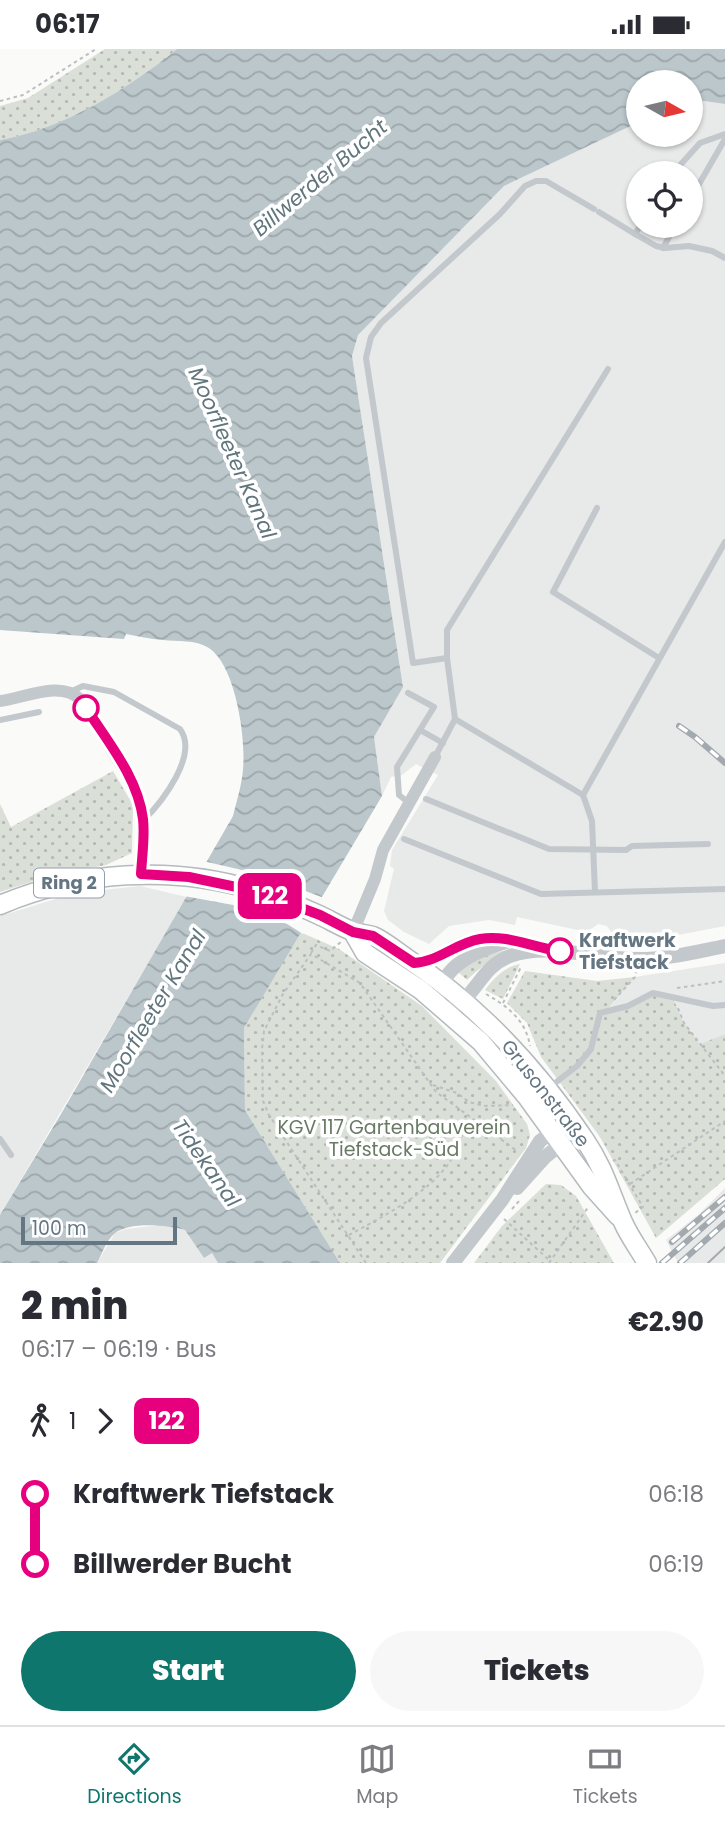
<!DOCTYPE html>
<meta charset="utf-8">
<style>
body{margin:0;font-family:Poppins,sans-serif;background:#f7f7f7;color:#2b2b33;height:100vh;display:flex;flex-direction:column;font-size:26px;white-space:nowrap}
*{box-sizing:border-box;margin:0}
p{font-size:23px;color:#7c7c81}
.icon{flex:none;width:38px;height:38px;fill:none;stroke:currentColor;stroke-width:2;stroke-linecap:round;stroke-linejoin:round}
.map{position:relative;height:1214px;overflow:hidden}
.drawer{display:flex;flex-direction:column;background:#fff;flex:1}
.drawer>*{flex:none}
.badge{padding:0 14px;border-radius:10px;font-size:24px;line-height:46px}
.needle{width:46px;rotate:98deg}
.fabs{position:absolute;left:626px;top:21px;display:grid;gap:14px}
.fabs a{display:grid;place-items:center;width:77px;height:77px;border-radius:50%;background:#fff;box-shadow:0 2px 5px #0004;font-size:35px}
.scale{position:absolute;left:21px;bottom:18px;width:156px;box-sizing:border-box;padding-left:7px;border:4px solid #657683;border-top:0;font-size:19px;line-height:24px;white-space:nowrap;color:#657683;-webkit-text-stroke:5px #fff;paint-order:stroke}
.map>.badge{position:absolute;translate:-50% -50%;box-shadow:0 0 0 4px #fff}
.legs{display:flex;align-items:center;gap:10px;height:77px;padding:0 21px;font-size:23px}
.legs p{margin-inline-start:auto}
.head{display:flex;align-items:center;justify-content:space-between;height:119px;padding:0 21px}
h1{font-size:38px;font-weight:800;line-height:52px}
.action{display:flex;gap:14px;margin-top:auto;padding:14px 21px}
.action a{flex:1;height:80px;border-radius:42px;background:#0f766e;color:#fff;font-size:28px;font-weight:800;line-height:80px;text-align:center}
.action a+a{background:#f7f7f7;color:#2b2b33}
ul{padding:0 21px;list-style:none}
li{display:flex;align-items:center;gap:24px;height:70px;font-size:26px}
li i{display:grid;place-items:center;width:10px;height:100%;margin:0 9px;background:currentColor}
li i::after{content:'';width:18px;height:18px;margin:-9px;border:5px solid;border-radius:50%;background:#fff}
li p{margin-inline-start:auto}
li:first-child i{background:linear-gradient(#0000 50%,currentColor 0)}
li:last-child i{background:linear-gradient(currentColor 50%,#0000 0)}
.status{display:flex;justify-content:space-between;align-items:center;height:49px;padding:0 35px;background:#fff;direction:ltr}
.status svg{height:19px;fill:currentColor}
.dock{display:flex;justify-content:space-around;align-items:center;height:98px;border-top:2px solid #e1e1e2;background:#fff;font-size:19px;color:#7c7c81}
.dock a{display:grid;justify-items:center;gap:4px}
.dock .selected{color:#0f766e}
.map>svg:first-child{display:block}
.built{fill:#e8e9e9;fill-rule:evenodd}
.grass{fill:url(#grass-dots)}
.water{fill:url(#water-waves)}
.pier{fill:#fafaf8}
.lines{fill:none;stroke-linecap:round;stroke-linejoin:round}
.primary-casing{stroke:#b5babe;stroke-width:21}
.path{stroke:#bbbfc2;stroke-width:2;stroke-dasharray:3.5 3.5;stroke-linecap:butt}
.service{stroke:#c3c8cc;stroke-width:6}
.minor{stroke:#c3c8cc;stroke-width:12}
.tertiary{stroke:#c3c8cc;stroke-width:14}
.primary{stroke:#fff;stroke-width:18}
.tram{stroke:#a2aab0;stroke-width:2}
.rail-casing{stroke:#a2aab0;stroke-width:6}
.rail{stroke:#fff;stroke-width:3.5;stroke-dasharray:10;stroke-linecap:butt}
.line-1-casing{stroke:#fff;stroke-width:16}
.line-1{stroke:#e6007e;stroke-width:10}
.stop-1-dot{fill:#fff;stroke:#e6007e;stroke-width:3.5}
.labels{text-anchor:middle;stroke-width:7;stroke-linejoin:round;paint-order:stroke}
.shield{fill:#fff;stroke:#939fa8;stroke-width:2}
.shield-label{font-size:18px;font-weight:bold;fill:#657683}
.stop-label{font-size:19px;font-weight:bold;fill:#657683;stroke:#fff;text-anchor:start}
.street-label{font-size:19px;fill:#657683;stroke:#fff}
.park-label{font-size:19px;fill:#687a64;stroke:#fff}
.water-label{font-size:21px;font-style:italic;fill:#60757c;stroke:#fff}
</style>
<div class="status"><b>06:17</b><svg viewBox="0 0 49 12"><path d="M0 12V9h3v3zM5 12V6h3v6zM10 12V3h3v9zM15 12V0h3v12zM26 1h20v11H26zM47 4h2v5h-2z"/></svg></div>
<div class="map">
<svg width="725" height="1214" viewBox="0 0 725 1214">
<defs>
<pattern id="grass-dots" width="8" height="8" patternUnits="userSpaceOnUse" patternTransform="scale(1.75)"><rect width="8" height="8" fill="#dadfd7"/><path d="M2 2h.1M6 6h.1" fill="none" stroke="#b4b9b4" stroke-width="1.8" stroke-linecap="round"/></pattern>
<pattern id="water-waves" width="16" height="10" patternUnits="userSpaceOnUse" patternTransform="scale(1.75)"><rect width="16" height="10" fill="#bbc7cb"/><path d="M0 5q4-4 8 0t8 0" fill="none" stroke="#9ca6aa"/></pattern>
</defs>
<rect width="100%" height="100%" fill="#fafaf8"/>
<g class="built">
<path d="M704,52L725,55V877L678,886L614,887L607,877L598,875L587,883L517,868L515,876L489,871L449,877L429,895L404,883L388,871L384,862L394,820L390,817L392,801L438,726L416,715L402,726L391,728L382,747L374,688L403,637L352,307L358,285L504,137L639,73V86H691V56ZM639,124H691V177H639Z"/>
<polygon points="140,837 187,848 0,1166 0,867 75,844"/>
<polygon points="725,914 725,985 700,995 684,974 672,947 608,961 635,928"/>
<polygon points="725,1139 725,1214 678,1214 666,1191 697,1167"/>
<polygon points="161,1176 185,1181 204,1209 212,1204 218,1214 97,1214 115,1184 126,1180"/>
</g>
<g class="grass">
<path d="M105,0H177C128,40 63,80 0,91V57L28,49Z"/>
<polygon points="113,722 133,756 132,804 106,816 49,827 0,843 0,755 11,778"/>
<polygon points="300,883 339,900 422,957 496,1032 527,1075 530,1086 526,1099 440,1214 340,1214 245,1061 244,979"/>
<path d="M518,900C498,906 482,916 467,931L457,922C477,910 494,901 518,900Z"/>
<path d="M520,915L503,950L485,941C494,929 504,918 520,915Z"/>
<polygon points="525,922 597,932 635,928 608,960 628,957 653,944 672,947 684,974 700,995 725,985 725,1130 656,1189 600,1088 541,1008 527,974 507,954"/>
<polygon points="468,964 488,983 555,1061 548,1065 497,1001 464,966"/>
<polygon points="546,1135 561,1136 576,1147 614,1214 474,1214 502,1177"/>
</g>
<path class="water" d="M177,0H725V55L704,52L691,56V33H639V73L504,137L358,286L352,307L403,638L374,688L382,747L244,979L245,1061L340,1214H218L212,1204L204,1209L185,1181C168,1176 128,1172 114,1185C106,1192 102,1205 97,1214H0V1166L61,1065L233,767C237,751 242,735 243,720C246,690 236,617 209,599C195,590 178,593 163,591C150,590 138,587 126,585L124,590L0,581V91C63,80 128,40 177,0Z"/>
<polygon class="pier" points="203,812 263,826 324,849 303,885 287,875 244,858 184,847"/>
<g class="lines">
<g class="primary-casing">
<g id="primary">
<path d="M0,856C80,822 171,816 254,841C276,848 298,856 319,866C330,871 341,878 352,882C359,885 366,885 373,887C385,892 397,903 408,910C479,957 538,1021 585,1091C604,1119 610,1143 623,1173C629,1187 639,1200 647,1214"/>
<polyline points="353,883 365,904 421,941 481,993 527,1048 592,1138 618,1167"/>
</g>
</g>
<g class="path">
<polyline points="0,52 23,46 96,0"/>
<polyline points="311,904 316,896 330,902 342,892"/>
<polyline points="677,939 725,932"/>
<path d="M486,945C507,957 526,971 530,997"/>
<polyline points="614,951 635,928 636,923"/>
<polyline points="503,954 521,918"/>
<polyline points="678,959 684,974 725,1027"/>
<polyline points="433,1036 457,1044 469,1053 484,1057 513,1056"/>
<polyline points="613,1112 615,1111 643,1158 635,1164"/>
<polyline points="630,1135 725,1072"/>
<polyline points="512,1160 520,1151"/>
<polyline points="504,1170 549,1211"/>
<path d="M349,1186C382,1168 430,1144 451,1111C459,1099 463,1083 469,1070"/>
<polyline points="366,1214 269,1066 263,1052 262,1000 264,982 283,945 311,905 360,934 436,1043 517,1102"/>
<polyline points="549,1214 589,1157"/>
</g>
<g class="service">
<polyline points="673,124 700,94 725,85"/>
<polyline points="691,149 725,90"/>
<polyline points="599,163 635,185 640,177"/>
<polyline points="635,185 656,197 665,199 689,197 712,202 725,209"/>
<polyline points="663,199 675,177"/>
<polyline points="597,459 553,543 659,609"/>
<polyline points="447,609 447,581 608,320"/>
<path d="M70,643L83,637L114,643L180,680C199,706 162,753 143,772"/>
<polyline points="408,644 434,658 397,718 399,746 409,754"/>
<polyline points="455,670 447,609 413,614 366,309 371,288 381,274 500,165 525,137 536,132 546,132 594,160"/>
<polyline points="0,671 39,663"/>
<polyline points="420,681 443,694"/>
<polyline points="435,708 455,670 583,746 725,493"/>
<polyline points="583,746 592,772 595,843"/>
<polyline points="426,750 549,800 626,801 632,797 708,795"/>
<polyline points="404,790 541,845 725,840"/>
<polyline points="550,1038 577,1017 591,1000 600,964 628,957 653,944 713,957 725,956"/>
<polyline points="0,1090 11,1106"/>
</g>
<g class="minor">
<path d="M0,652C25,649 60,631 80,650L134,737L143,772L141,825"/>
<polyline points="353,883 375,830 383,801 435,708"/>
</g>
<g class="tertiary">
<path d="M414,914C429,913 441,905 455,898C483,884 513,889 541,899"/>
<path d="M440,943C446,912 485,899 512,891"/>
<path d="M454,957C477,946 481,918 510,907C549,893 593,910 634,910C665,911 695,903 725,897"/>
<polyline points="517,1139 545,1108 565,1092 575,1077"/>
<polyline points="453,1214 502,1151 540,1092 557,1079 575,1077"/>
</g>
<use href="#primary" class="primary"/>
<polyline class="tram" points="708,1214 725,1198"/>
<g class="rail-casing">
<g id="rail">
<polyline points="679,677 695,688 725,714"/>
<polyline points="672,1193 725,1148"/>
<polyline points="662,1214 725,1159"/>
<polyline points="680,1214 725,1174"/>
</g>
</g>
<use href="#rail" class="rail"/>
</g>
<g class="lines">
<g class="line-1-casing">
<path id="line-1" d="M86,659C108,693 138,729 143,770C145,788 142,807 141,825L189,828L256,842L320,866L353,883L373,887L414,914C438,913 456,894 480,890C507,885 534,899 560,902"/>
</g>
<use href="#line-1" class="line-1"/>
</g>
<g class="stop-1-dot">
<circle cx="86" cy="659" r="12"/>
<circle cx="560" cy="902" r="12"/>
</g>
<g class="labels">
<rect class="shield" x="34" y="819.5" width="70" height="29" rx="5"/>
<g class="shield-label">
<text x="69" y="840">Ring 2</text>
</g>
<g class="stop-label">
<text x="579" y="898">Kraftwerk<tspan x="579" dy="22">Tiefstack</tspan></text>
</g>
<g class="street-label">
<text transform="translate(546 1044) rotate(52)" y="7">Grusonstraße</text>
</g>
<g class="park-label">
<text x="394" y="1085">KGV 117 Gartenbauverein<tspan x="394" dy="22">Tiefstack-Süd</tspan></text>
</g>
<g class="water-label">
<text transform="translate(320 129) rotate(-40)" y="7">Billwerder Bucht</text>
<text transform="translate(232 404) rotate(66)" y="7">Moorfleeter Kanal</text>
<text transform="translate(153 962) rotate(-59)" y="7">Moorfleeter Kanal</text>
<text transform="translate(206 1114) rotate(55)" y="7">Tidekanal</text>
</g>
</g>
</svg>
<div class="fabs">
<a><svg class="needle" viewBox="-14 -14 28 28"><path d="M0-13l5 13h-10z" fill="#e53935"/><path d="M0 13l5-13h-10z" fill="#7c7c81"/></svg></a>
<a><svg class="icon" aria-label="locate" viewBox="0 0 24 24"><circle cx="12" cy="12" r="6"/><path d="M12 2v4M12 18v4M2 12h4M18 12h4"/></svg></a>
</div>
<div class="scale">100 m</div>
<b class="badge" style="left:270px;top:847px;background:#e6007e;color:#fff">122</b>
</div>
<section class="drawer">
<div class="head"><div><h1>2 min</h1><p>06:17 – 06:19 · Bus</p></div><b>€2.90</b></div>
<div class="legs"><svg class="icon" aria-label="walk" viewBox="0 0 24 24"><circle cx="13" cy="4" r="2"/><path d="M13 8l-2 6 4 7M11 14l-3 7M7 12l3-4h3l4 4"/></svg>1<svg class="icon" aria-label="forward" viewBox="0 0 24 24"><path d="M9 5l7 7-7 7"/></svg><b class="badge" style="background:#e6007e;color:#fff">122</b></div>
<ul>
<li><i style="color:#e6007e"></i><b>Kraftwerk Tiefstack</b><p>06:18</p></li>
<li><i style="color:#e6007e"></i><b>Billwerder Bucht</b><p>06:19</p></li>
</ul>
<div class="action"><a>Start</a><a>Tickets</a></div>
</section>
<nav class="dock">
<a class="selected"><svg class="icon" aria-label="directions" viewBox="0 0 24 24"><path d="M12 3l9 9-9 9-9-9zM9 14v-3h6M13 9l2 2-2 2"/></svg>Directions</a>
<a><svg class="icon" aria-label="map" viewBox="0 0 24 24"><path d="M3 6l6-2 6 2 6-2v14l-6 2-6-2-6 2zM9 4v14M15 6v14"/></svg>Map</a>
<a><svg class="icon" aria-label="tickets" viewBox="0 0 24 24"><path d="M3 7h18v10H3zM15 7v10"/></svg>Tickets</a>
</nav>
